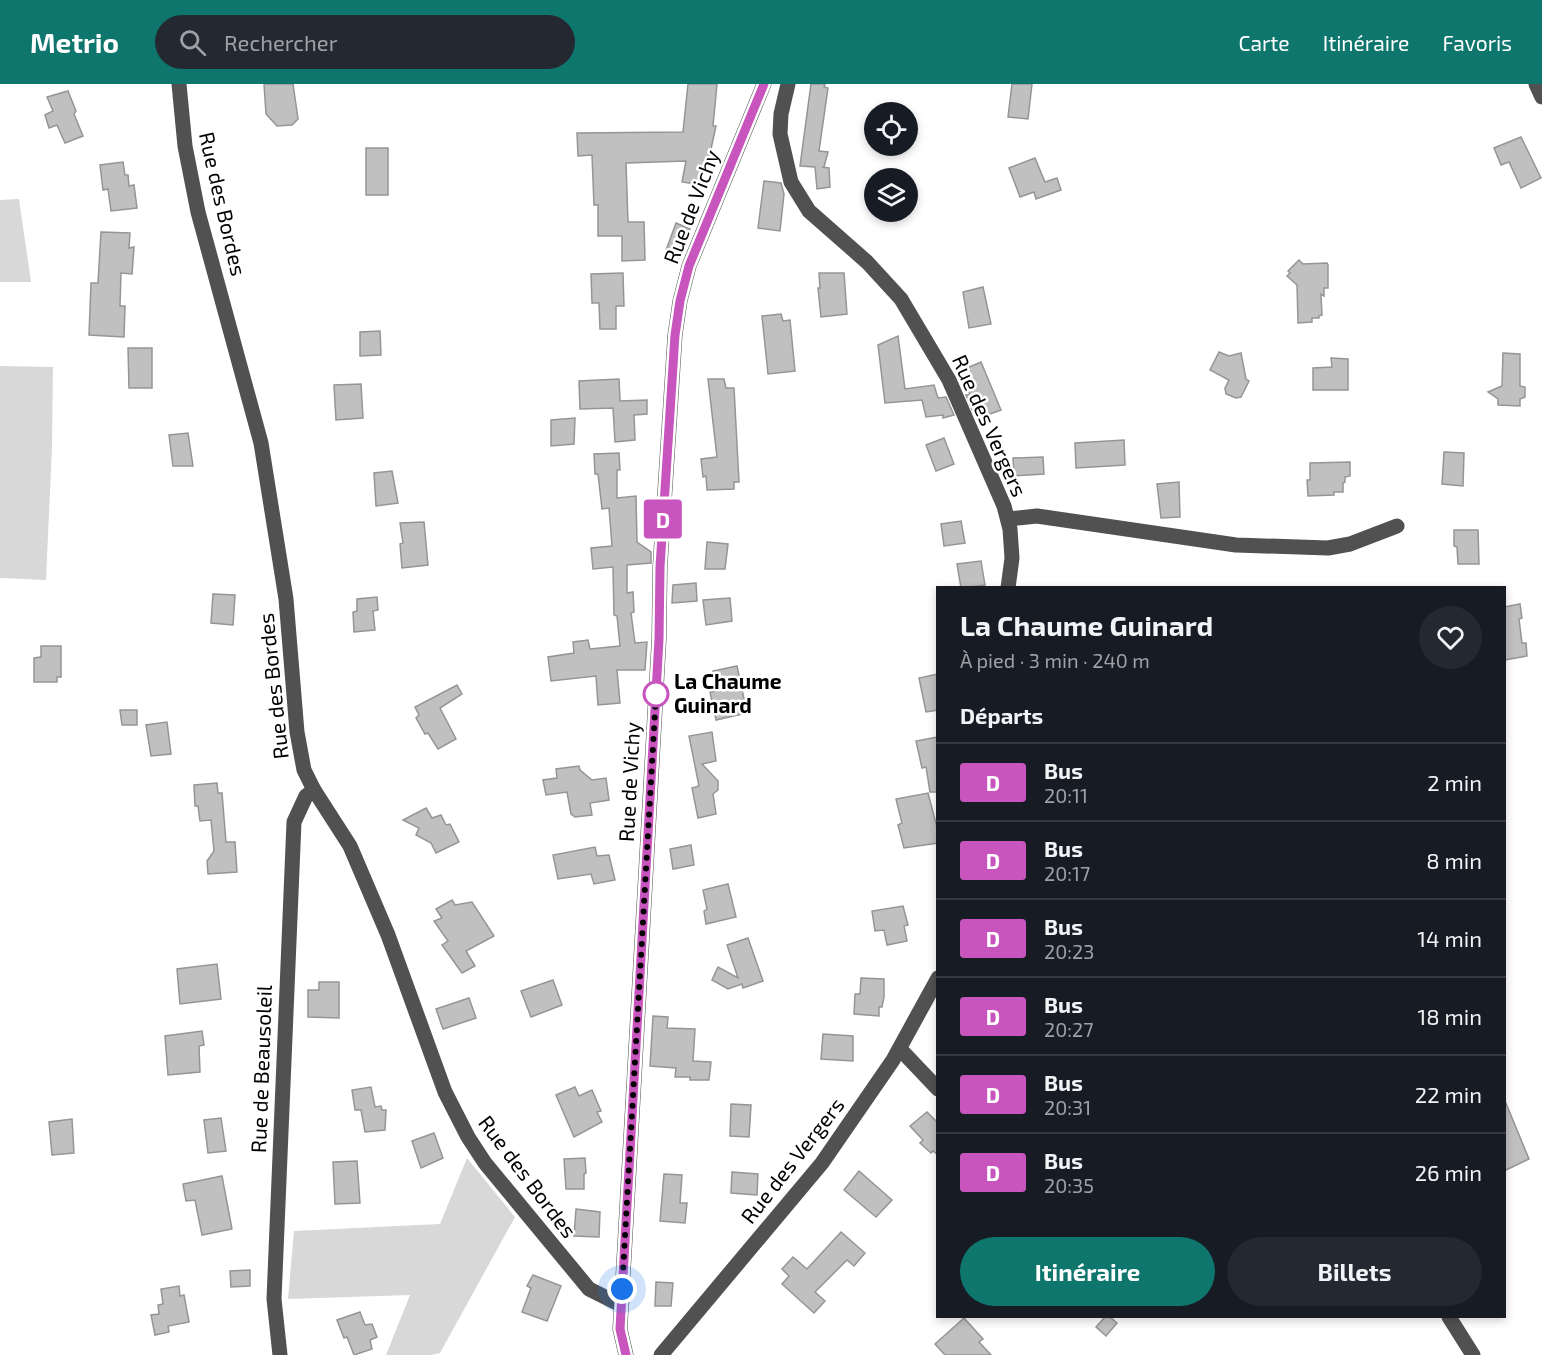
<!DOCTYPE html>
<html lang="fr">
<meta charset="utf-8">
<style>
body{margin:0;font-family:"Exo 2",sans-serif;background:#242831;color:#f1f3f6;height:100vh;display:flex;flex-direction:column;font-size:22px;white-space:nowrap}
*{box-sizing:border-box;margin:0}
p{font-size:20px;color:#9ea1a6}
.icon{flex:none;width:33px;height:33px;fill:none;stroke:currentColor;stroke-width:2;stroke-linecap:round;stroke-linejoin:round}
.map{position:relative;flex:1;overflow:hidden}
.details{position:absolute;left:936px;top:502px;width:570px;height:732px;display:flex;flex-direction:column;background:#171b24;border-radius:0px;box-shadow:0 3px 9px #0003}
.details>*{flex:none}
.badge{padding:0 12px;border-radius:4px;font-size:21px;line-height:39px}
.buttons{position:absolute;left:864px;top:18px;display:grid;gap:12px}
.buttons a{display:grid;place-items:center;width:54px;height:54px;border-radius:50%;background:#171b24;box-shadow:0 3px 9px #0003;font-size:30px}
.you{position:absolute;width:30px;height:30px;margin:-15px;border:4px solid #fff;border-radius:50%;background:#1a73e8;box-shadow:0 0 0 9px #1a73e833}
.map>.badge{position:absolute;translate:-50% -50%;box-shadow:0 0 0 3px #fff}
h2{padding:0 24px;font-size:22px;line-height:54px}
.round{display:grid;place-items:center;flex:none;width:63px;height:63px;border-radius:32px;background:#242831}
.head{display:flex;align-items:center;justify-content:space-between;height:102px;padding:0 24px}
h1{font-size:28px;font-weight:700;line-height:45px}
.primary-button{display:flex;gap:12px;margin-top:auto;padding:12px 24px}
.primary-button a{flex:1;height:69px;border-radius:36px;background:#0f766e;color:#fff;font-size:24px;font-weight:700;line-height:69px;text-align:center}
.primary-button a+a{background:#242831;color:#f1f3f6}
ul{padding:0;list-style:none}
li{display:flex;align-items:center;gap:18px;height:78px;padding:0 24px;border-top:2px solid #363941}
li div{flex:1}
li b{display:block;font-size:22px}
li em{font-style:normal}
li .badge{min-width:66px;font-weight:700;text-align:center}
header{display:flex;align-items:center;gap:36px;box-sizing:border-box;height:84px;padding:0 30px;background:#0f766e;color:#fff}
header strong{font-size:28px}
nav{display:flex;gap:33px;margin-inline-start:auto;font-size:21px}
.search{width:420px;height:54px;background:#242831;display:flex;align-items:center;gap:15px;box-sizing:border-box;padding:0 21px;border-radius:33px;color:#9ea1a6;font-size:22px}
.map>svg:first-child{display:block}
.green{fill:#d8d8d8}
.building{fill:#c0c0c0;stroke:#959595;stroke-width:1.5}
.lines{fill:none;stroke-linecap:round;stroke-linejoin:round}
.minor{stroke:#515151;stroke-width:15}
.line-casing{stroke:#fff;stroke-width:14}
.line{stroke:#c855be;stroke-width:9}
.walk{stroke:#000;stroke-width:6;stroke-dasharray:0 10.8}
.stop-dot{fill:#fff;stroke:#c855be;stroke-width:3}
.labels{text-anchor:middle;stroke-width:5;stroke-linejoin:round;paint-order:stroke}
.street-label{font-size:21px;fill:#000;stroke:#fff}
.stop-label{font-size:21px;font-weight:bold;fill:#000;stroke:#fff;text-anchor:start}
</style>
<header>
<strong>Metrio</strong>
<div class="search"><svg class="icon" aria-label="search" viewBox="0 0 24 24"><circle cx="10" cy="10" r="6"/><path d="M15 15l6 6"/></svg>Rechercher</div>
<nav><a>Carte</a><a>Itinéraire</a><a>Favoris</a></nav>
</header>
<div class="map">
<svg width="1542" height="1271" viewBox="0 0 1542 1271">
<rect width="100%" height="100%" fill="#fff"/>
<g class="green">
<polygon points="19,115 31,198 0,198 0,116"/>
<polygon points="0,282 53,283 52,363 46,496 0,494"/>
<polygon points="467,1074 515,1133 440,1269 431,1271 386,1271 410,1211 288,1215 294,1147 440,1140"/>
</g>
<g class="building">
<polygon points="264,0 293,0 298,35 292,41 277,42 266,30"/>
<polygon points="688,0 717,0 713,42 716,42 706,88 704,88 701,101 682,98 686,77 626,79 628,138 644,138 645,176 622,177 622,152 598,152 598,121 594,121 592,71 578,72 577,49 683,48"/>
<polygon points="811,0 825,0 824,3 828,4 819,67 828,68 824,83 822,83 829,84 830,103 817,105 815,83 800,82"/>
<polygon points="1012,0 1032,0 1028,35 1008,33"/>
<polygon points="68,7 76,27 74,30 83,52 65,59 57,41 49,44 45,31 53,27 47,13"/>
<polygon points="1521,53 1541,94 1521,104 1509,78 1501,81 1494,64"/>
<rect x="366" y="64" width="22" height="47"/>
<polygon points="1035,74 1045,98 1057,94 1061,106 1036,115 1034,108 1020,113 1009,84"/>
<polygon points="123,78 125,91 128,91 129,102 134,101 137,124 111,127 108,105 103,106 100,81"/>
<polygon points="764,97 781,99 784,110 780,147 758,144"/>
<polygon points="676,139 690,145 679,174 665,169"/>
<polygon points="101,148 130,149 129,164 134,163 132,190 121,189 120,222 125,222 124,253 89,251 91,199 98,199"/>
<polygon points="1299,176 1303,180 1327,179 1328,181 1328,204 1324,204 1324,212 1321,210 1322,231 1319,232 1319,234 1312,234 1312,238 1298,239 1297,201 1287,192 1290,189 1288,187"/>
<polygon points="623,189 624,222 616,222 616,245 600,245 599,219 592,219 591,190"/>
<polygon points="819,189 844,189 847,230 821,233 818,204 820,204"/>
<polygon points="983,203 991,240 969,244 963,208"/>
<polygon points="781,230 783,237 790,236 795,287 768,290 762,232"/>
<polygon points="380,247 381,271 360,272 360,248"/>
<polygon points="898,252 905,305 934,301 938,314 946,313 954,331 943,334 943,331 926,333 922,316 885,319 878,261"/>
<polygon points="128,264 152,264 152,304 129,304"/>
<polygon points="1219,268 1229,272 1241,269 1246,295 1249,297 1241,313 1236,314 1226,310 1225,304 1229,296 1210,286"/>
<polygon points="1503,269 1520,270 1520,302 1525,303 1525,313 1520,315 1520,322 1498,321 1498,315 1488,308 1502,302"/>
<polygon points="1331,274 1348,275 1348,306 1313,306 1313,284 1332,283"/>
<polygon points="981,278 1001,326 979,334 976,327 973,328 966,311 970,311 960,287"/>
<polygon points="619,295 620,317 647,316 647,330 634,331 635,356 615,358 613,324 580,325 579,297"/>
<polygon points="708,295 724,295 726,304 734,304 739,398 734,398 734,405 707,406 706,392 703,393 701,375 717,373"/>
<polygon points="361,300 363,334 336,336 334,301"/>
<polygon points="575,334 574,360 551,362 551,336"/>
<polygon points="188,349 193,382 173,382 169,351"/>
<polygon points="944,354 954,380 936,387 926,361"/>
<polygon points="1124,356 1125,381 1076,384 1075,359"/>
<polygon points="1444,368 1464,369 1463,402 1442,400"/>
<polygon points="619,369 620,386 617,386 617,414 636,412 637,458 651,468 651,479 627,481 627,509 633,508 634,528 631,529 635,559 647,558 645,586 617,586 620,619 598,621 596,592 551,597 548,573 574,569 573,558 588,556 590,565 620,562 617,532 614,531 613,483 593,485 591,464 612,462 609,424 602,425 598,390 595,390 594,370"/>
<polygon points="1043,373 1044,390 1014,392 1013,374"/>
<polygon points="1350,378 1350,392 1345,393 1345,398 1343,399 1343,408 1334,408 1334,411 1308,412 1307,396 1310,396 1310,379"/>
<polygon points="392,387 398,419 376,422 374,389"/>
<polygon points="1179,398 1180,433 1161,434 1157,400"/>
<polygon points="961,437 965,459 944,462 941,440"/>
<polygon points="424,438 428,481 402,484 400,460 403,459 400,439"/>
<polygon points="1454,446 1478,446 1479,480 1458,480 1457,463 1454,462"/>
<polygon points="707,458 728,460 725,485 705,485"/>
<polygon points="981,477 985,501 961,504 957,480"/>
<polygon points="696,499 697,517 672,519 673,501"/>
<polygon points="213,510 235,511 233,541 211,539"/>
<polygon points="377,513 378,526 373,527 375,546 354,548 353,528 357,527 357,515"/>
<polygon points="730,514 732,537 706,541 703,516"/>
<polygon points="1520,520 1522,534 1519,535 1522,559 1526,559 1527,572 1504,576 1504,523"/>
<polygon points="41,562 61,562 61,593 57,593 57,598 34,598 34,574 41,573"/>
<polygon points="737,582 747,629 716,636 710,608 717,607 713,587"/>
<polygon points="938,590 938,626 926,628 919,594"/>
<polygon points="457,601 462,610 440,624 456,655 438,665 428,649 425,650 416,634 419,631 415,623"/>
<polygon points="120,626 137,626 137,641 122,641"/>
<polygon points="167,638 171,670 151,672 146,641"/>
<polygon points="712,648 716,677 702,680 718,697 718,706 713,710 716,730 698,734 692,704 699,702 689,652"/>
<polygon points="938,653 938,708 930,708 926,683 922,684 916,657"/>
<polygon points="579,682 580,686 592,696 606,694 609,716 590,719 592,731 575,733 571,730 567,708 546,711 543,696 557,694 556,685"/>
<polygon points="217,699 218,709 222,709 226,758 235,758 237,788 208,790 207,777 214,767 211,736 200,737 198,722 195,722 194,701"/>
<polygon points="928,709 938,747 938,759 904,764 898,741 902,739 896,715"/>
<polygon points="426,724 432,734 441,731 446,741 450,740 459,758 436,769 431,759 416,751 419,744 403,736"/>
<polygon points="691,761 694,781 673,785 670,765"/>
<polygon points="595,763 597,772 609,771 615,796 594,800 591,790 558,795 553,771"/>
<polygon points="728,800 736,833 706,840 704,827 707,825 703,806"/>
<polygon points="452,816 455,821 472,818 494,852 466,867 475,882 462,889 442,861 448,857 434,837 442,834 436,825"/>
<polygon points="903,822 908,841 904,842 907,857 887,861 884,846 875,847 872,827"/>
<polygon points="748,854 763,897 743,904 742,900 728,905 712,896 718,883 738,894 727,861"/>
<polygon points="217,880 221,915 180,920 177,885"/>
<polygon points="861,894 884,895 884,913 882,923 879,923 879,932 854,930 855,910 860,910"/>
<polygon points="553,896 562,921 531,933 521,907"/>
<polygon points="319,898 339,898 339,934 308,933 308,906 319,906"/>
<polygon points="469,914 476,934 443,945 436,925"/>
<polygon points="653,932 668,933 667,944 695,945 693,977 711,978 709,996 690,996 690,993 675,993 676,984 650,982"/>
<polygon points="202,947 204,961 199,962 200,988 168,991 165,952"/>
<polygon points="823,950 853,952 853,977 821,975"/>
<polygon points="371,1003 375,1023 381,1022 382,1026 386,1026 385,1046 365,1048 361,1026 355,1026 352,1006"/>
<polygon points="575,1003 579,1012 592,1006 601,1027 597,1028 602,1038 574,1053 556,1011"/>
<polygon points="1505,1017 1529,1075 1504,1087 1504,1018"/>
<polygon points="731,1020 751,1021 749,1053 730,1052"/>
<polygon points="927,1028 938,1039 938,1071 933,1067 931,1069 920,1059 923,1056 910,1042"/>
<polygon points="221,1034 226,1067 208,1069 204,1036"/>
<polygon points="72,1035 74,1069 52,1071 49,1038"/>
<polygon points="434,1049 443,1074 421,1084 412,1057"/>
<polygon points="585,1074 586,1089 584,1090 584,1105 566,1105 564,1075"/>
<polygon points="357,1077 360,1119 335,1120 333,1078"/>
<polygon points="859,1087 892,1116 876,1133 844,1106"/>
<polygon points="732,1088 758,1090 757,1111 731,1109"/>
<polygon points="664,1090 682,1091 680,1119 687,1119 685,1139 660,1137"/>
<polygon points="222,1092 232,1145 202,1151 195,1116 186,1117 183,1100"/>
<polygon points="576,1125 600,1128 599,1153 574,1152"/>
<polygon points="841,1148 865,1169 854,1182 847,1176 815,1208 825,1217 814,1229 782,1200 789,1192 782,1185 793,1173 807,1185"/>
<polygon points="250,1186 250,1202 231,1203 230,1187"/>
<polygon points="533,1191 561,1202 547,1237 522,1228 531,1204 527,1202"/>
<polygon points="656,1198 673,1199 671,1222 655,1222"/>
<polygon points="179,1202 180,1212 184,1211 189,1238 168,1242 169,1248 155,1251 151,1231 159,1230 158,1221 163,1220 161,1205"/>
<polygon points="360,1228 365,1241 372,1240 377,1253 370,1256 372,1265 354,1271 347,1253 344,1254 337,1236"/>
<polygon points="1105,1233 1110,1233 1117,1239 1106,1252 1096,1243"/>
<polygon points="964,1234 983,1255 979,1258 991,1271 945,1271 935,1260"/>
</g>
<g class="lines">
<g class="minor">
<polyline points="179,0 185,62 198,128 261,359 286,515 297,648 304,686 314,706 350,762 388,851 445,1008 468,1053 485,1079 589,1205 615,1218 622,1218"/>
<polyline points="788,0 781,30 780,50 791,98 809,127 867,178 901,215 949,296 1004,422 1010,445 1012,474 1008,504"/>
<polyline points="1536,0 1542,13"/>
<polyline points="1008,435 1037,432 1236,461 1328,464 1350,460 1397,442"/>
<polyline points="900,965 938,1005"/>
<polyline points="1449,1233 1473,1271"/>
<polyline points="280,1271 274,1215 294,738 306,712 314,706"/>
<polyline points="626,1271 620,1245 659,555 660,483 675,251 680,217 689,182 764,0"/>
<polyline points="661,1271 822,1079 893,976 938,894"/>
</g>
</g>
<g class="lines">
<g class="line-casing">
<polyline id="line" points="626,1271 620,1245 659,555 660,483 675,251 680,217 689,182 764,0"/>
</g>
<use href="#line" class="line"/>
<polyline class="walk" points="622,1205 656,610"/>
</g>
<circle class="stop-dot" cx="656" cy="610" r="12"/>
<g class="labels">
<g class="street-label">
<text transform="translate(222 120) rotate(77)" y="7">Rue des Bordes</text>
<text transform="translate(692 123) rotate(-69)" y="7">Rue de Vichy</text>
<text transform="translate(989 342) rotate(66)" y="7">Rue des Vergers</text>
<text transform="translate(274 602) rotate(-96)" y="7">Rue des Bordes</text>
<text transform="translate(630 698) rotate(-87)" y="7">Rue de Vichy</text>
<text transform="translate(262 985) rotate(-88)" y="7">Rue de Beausoleil</text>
<text transform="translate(793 1077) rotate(-52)" y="7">Rue des Vergers</text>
<text transform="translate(527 1093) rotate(53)" y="7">Rue des Bordes</text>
</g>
<g class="stop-label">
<text x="674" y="605">La Chaume<tspan x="674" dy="24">Guinard</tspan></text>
</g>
</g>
</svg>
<div class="buttons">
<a><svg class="icon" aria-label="locate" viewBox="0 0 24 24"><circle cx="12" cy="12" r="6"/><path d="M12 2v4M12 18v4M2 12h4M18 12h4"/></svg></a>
<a><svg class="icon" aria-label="layers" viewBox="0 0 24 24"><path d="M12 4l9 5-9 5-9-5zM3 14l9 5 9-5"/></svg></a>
</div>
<div class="you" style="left:622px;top:1205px"></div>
<b class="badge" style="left:663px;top:435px;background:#c855be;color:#fff">D</b>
<section class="details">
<div class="head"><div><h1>La Chaume Guinard</h1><p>À pied · 3 min · 240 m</p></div><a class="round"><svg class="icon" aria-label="heart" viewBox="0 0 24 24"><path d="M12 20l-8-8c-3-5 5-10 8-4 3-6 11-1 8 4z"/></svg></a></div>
<h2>Départs</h2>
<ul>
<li><span class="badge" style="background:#c855be;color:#fff">D</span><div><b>Bus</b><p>20:11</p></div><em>2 min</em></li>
<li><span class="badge" style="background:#c855be;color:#fff">D</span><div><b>Bus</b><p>20:17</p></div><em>8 min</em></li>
<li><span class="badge" style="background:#c855be;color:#fff">D</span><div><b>Bus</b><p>20:23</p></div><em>14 min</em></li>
<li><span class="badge" style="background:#c855be;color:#fff">D</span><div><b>Bus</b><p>20:27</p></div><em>18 min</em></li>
<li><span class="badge" style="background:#c855be;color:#fff">D</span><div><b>Bus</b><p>20:31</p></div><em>22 min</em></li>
<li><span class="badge" style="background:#c855be;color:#fff">D</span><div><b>Bus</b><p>20:35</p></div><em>26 min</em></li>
</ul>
<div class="primary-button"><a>Itinéraire</a><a>Billets</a></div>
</section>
</div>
